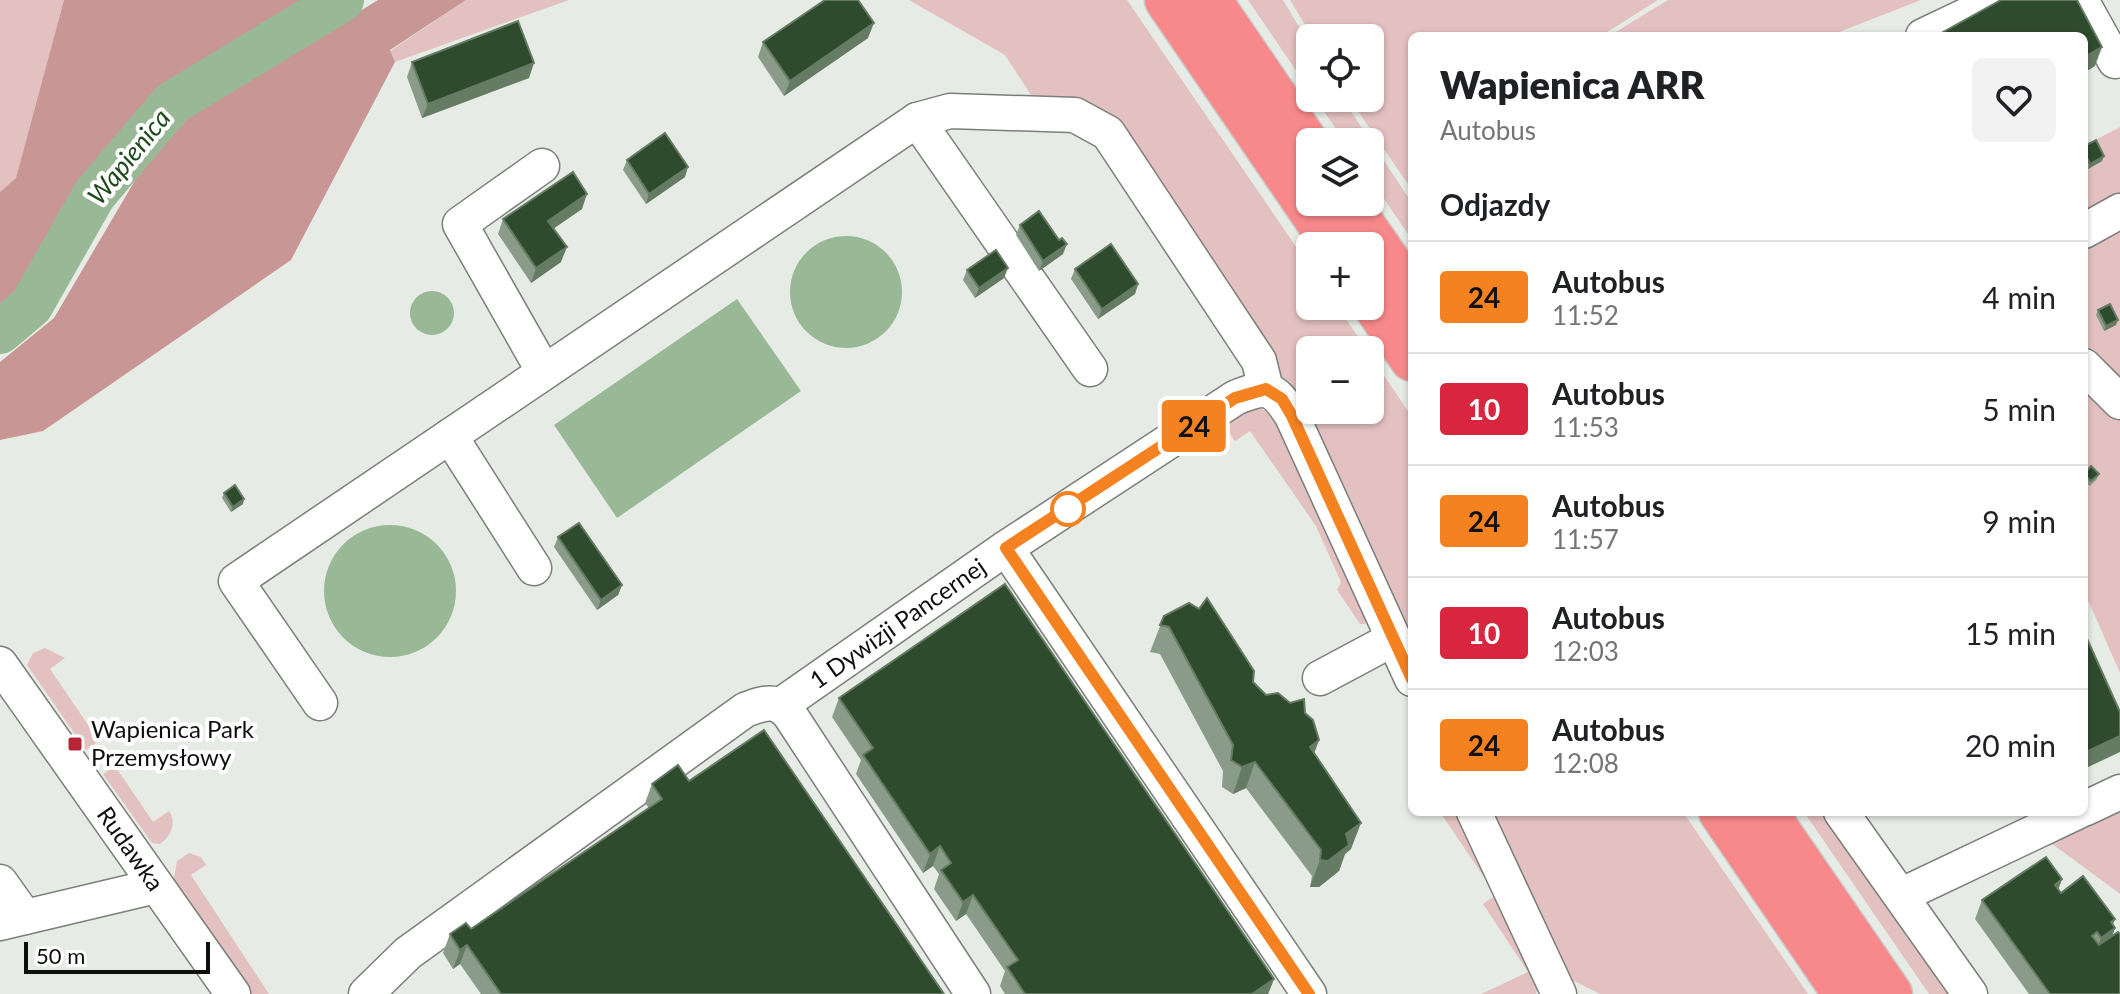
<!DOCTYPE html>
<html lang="pl">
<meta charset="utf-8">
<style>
body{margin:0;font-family:Lato,sans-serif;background:#f2f2f2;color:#202124;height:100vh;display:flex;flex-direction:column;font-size:30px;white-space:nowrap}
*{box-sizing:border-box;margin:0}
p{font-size:26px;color:#757577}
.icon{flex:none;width:44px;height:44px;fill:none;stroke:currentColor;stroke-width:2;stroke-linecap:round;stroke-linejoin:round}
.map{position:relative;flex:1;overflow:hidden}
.sheet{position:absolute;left:1408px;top:32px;width:680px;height:784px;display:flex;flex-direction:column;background:#fff;border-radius:12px;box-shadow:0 2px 6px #0004}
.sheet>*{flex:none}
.badge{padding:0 16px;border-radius:6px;font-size:28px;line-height:52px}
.fabs{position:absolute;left:1296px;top:24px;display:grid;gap:16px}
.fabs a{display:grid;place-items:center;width:88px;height:88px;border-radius:12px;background:#fff;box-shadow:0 2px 6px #0004;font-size:40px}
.scale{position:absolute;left:24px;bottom:20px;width:186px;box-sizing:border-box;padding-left:8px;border:4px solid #0e100e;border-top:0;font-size:22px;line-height:28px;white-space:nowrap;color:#0e100e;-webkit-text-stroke:6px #fff;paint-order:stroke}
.map>.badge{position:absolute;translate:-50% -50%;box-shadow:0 0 0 4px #fff}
h2{padding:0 32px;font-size:30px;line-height:72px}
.round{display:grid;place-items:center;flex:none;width:84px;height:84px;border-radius:12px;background:#f2f2f2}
.head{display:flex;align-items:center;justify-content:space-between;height:136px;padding:0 32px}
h1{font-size:38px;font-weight:800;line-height:60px}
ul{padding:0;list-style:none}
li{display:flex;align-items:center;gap:24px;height:112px;padding:0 32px;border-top:2px solid #e0e0e0}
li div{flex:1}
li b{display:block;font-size:30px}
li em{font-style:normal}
li .badge{min-width:88px;font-weight:700;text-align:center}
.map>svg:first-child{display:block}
.green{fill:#e3c1c0}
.forest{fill:#c89695}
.water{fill:#99b996}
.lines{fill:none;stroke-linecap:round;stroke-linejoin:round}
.river{stroke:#99b996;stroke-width:44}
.minor-casing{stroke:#7a7f79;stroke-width:37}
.highway-casing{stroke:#cacaca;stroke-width:47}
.minor{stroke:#fff;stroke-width:34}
.highway{stroke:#f8898a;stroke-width:44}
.wall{fill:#8a9c89}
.shaded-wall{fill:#667b64}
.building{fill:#2f4b2d;stroke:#667b64;stroke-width:2}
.line-casing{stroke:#fff;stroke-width:18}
.line{stroke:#f58220;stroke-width:12}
.stop-dot{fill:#fff;stroke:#f58220;stroke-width:4}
.poi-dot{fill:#b62437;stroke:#fff;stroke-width:3}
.labels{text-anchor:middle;stroke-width:8;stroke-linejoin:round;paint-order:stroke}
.street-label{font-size:24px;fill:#0e100e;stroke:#fff}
.poi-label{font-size:24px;fill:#0e100e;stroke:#fff;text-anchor:start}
.water-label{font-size:26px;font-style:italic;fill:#1e4a1b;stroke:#fff}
</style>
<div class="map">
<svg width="2120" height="994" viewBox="0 0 2120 994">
<rect width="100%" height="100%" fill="#e6ece5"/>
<g class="green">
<polygon points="0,0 64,0 16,179 0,192"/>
<polygon points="466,0 569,0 395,62 390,51"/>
<polygon points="909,0 1127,0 1310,267 1310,306 1337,306 1367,350 1310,350 1310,410 1370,410 1370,355 1412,417 1412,652 1129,149 1038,103 1038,96 1031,95 1005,55"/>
<polygon points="1248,0 1283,0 1310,45 1310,91"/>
<polygon points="1290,0 1658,0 1601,36 1412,36 1412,190 1349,98 1370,98 1370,38 1313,38"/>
<polygon points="1668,0 1921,0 1829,36 1609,36"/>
<polygon points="1315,98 1342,98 1412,203 1412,240 1370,178 1370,142 1345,142"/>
<polygon points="2120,127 2120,673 2084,591 2084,146"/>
<polygon points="1257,407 1272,414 1370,614 1365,624 1360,624 1337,590 1341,582 1316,526 1250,431 1235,441 1226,428 1230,413"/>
<polygon points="45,648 65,658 50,669 99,741 86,750 27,665 33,653"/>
<path d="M115,766L153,822L169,811C177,823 171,836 160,844L152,843L103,774Z"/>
<polygon points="2120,804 2120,894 2047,840"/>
<polygon points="1440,812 1461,812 1538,987 1536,994 1481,994 1528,972 1483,904 1496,895"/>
<polygon points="1487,812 1683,812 1808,994 1600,994 1568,978"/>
<polygon points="1804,812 1832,812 1960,994 1929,994"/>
<polygon points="189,853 201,857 206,865 191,875 269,994 249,994 173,883 177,861"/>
</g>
<g class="forest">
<polygon points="64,0 302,0 176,79 133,117 91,174 30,278 0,308 0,192 16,178"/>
<polygon points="378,0 466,0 390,50 395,62 291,260 43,431 0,440 0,362 54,318 140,172 189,117"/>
</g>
<g class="water">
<circle cx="846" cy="292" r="56"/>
<circle cx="432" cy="313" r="22"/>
<polygon points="737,299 801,391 617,518 554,425"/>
<circle cx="390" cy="591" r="66"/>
</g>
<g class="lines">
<polyline class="river" points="0,332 31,306 94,195 172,103 342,0"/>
<g class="minor-casing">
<g id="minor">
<polyline points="2081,0 2115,61"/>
<polyline points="1923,36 1999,0"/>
<polyline points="917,120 1090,369"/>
<polyline points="542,166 460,224 544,372"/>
<polyline points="2084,231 2120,211"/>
<polyline points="2084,366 2120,402"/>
<polyline points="450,436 534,568"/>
<polyline points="1006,548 1309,994"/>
<polyline points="0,664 233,994"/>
<polyline points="1320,678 1393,639"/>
<polyline points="320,703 236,581 917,120 950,111 1075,115 1108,133 1259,361 1266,389"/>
<path d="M781,705L1006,548L1235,398C1266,385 1273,386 1292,416L1412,679"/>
<polyline points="2084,809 2120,792"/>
<polyline points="1474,812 1559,994"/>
<polyline points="1841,812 1970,994"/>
<polyline points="0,882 25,917"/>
<polyline points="1902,895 2077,812"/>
<polyline points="0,923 156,886"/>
<path d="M366,994L408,953L745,710C764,703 776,698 790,715L973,994"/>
</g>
</g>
<g class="highway-casing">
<g id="highway">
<polyline points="1167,0 1335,246"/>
<polyline points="1209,0 1310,148"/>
<polyline points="1347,202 1412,296"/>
<polyline points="1370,298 1412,359"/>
<polyline points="1721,812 1845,994"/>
<polyline points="1765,812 1890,994"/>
</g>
</g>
<use href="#minor" class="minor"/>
<use href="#highway" class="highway"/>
</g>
<g class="wall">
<polygon points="868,38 784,96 758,57 763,42"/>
<polygon points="412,62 529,78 422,118 407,77"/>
<polygon points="2084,146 2102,161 2088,169 2084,160"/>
<polygon points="627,160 685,177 646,204 623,170"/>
<polygon points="582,209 553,228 561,262 531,283 498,234 503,219"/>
<polygon points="1020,225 1063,254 1039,271 1016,235"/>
<polygon points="1075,269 1138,284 1135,294 1098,319 1071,279"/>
<polygon points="967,270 1004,278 975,298 963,280"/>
<polygon points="2098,310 2116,325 2104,331 2096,315"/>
<polygon points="2084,473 2099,474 2097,479 2090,486 2084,481"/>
<polygon points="224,493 243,504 231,512 222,498"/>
<polygon points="558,537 622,585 618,595 597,610 554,547"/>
<polygon points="1164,616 1253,682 1266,695 1290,703 1305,713 1319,740 1314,753 1351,849 1345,854 1339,871 1319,887 1310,887 1312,876 1246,788 1233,794 1222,787 1223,771 1160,654 1150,652"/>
<polygon points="839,698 1274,979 1268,994 1005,994 1000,986 1005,971 966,914 956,921 934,889 939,874 933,866 923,873 856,774 861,760 832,717"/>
<polygon points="689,781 944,994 481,994 460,964 453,969 443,953 450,934 471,929 649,808 645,803 652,784"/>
<polygon points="2062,879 2058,890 2061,893 2112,925 2115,928 2112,936 2120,994 2029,994 1975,919 1982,900"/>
</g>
<g class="shaded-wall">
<polygon points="874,23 868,38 784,96 790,81"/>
<polygon points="2102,47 2095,66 2084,73 2084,57"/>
<polygon points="534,63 529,78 422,118 428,104"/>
<polygon points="2104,156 2102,161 2088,169 2090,164"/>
<polygon points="688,167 685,177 646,204 649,194"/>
<polygon points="587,194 582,209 543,236 548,221"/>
<polygon points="1067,244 1063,254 1039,271 1043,261"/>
<polygon points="567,247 561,262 531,283 536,268"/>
<polygon points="1008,268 1004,278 975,298 979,288"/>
<polygon points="1138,284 1135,294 1098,319 1102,309"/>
<polygon points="2118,320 2116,325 2104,331 2106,326"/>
<polygon points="244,499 243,504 231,512 233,507"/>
<polygon points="622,585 618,595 597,610 601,600"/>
<polygon points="2120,736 2120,752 2084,769 2084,753"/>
<polygon points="1319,740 1309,767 1310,747"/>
<polygon points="1255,762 1246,788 1233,794 1242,767"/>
<polygon points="1361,823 1351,849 1345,854 1339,871 1319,887 1310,887 1320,860 1346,834"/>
<polygon points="940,846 933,866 923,873 930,854"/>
<polygon points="2062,879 2055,898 2055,885"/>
<polygon points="973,895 966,914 956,921 963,902"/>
<polygon points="2115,919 2110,932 2115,928 2108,948 2094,958 2101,938 2111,922"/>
<polygon points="467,945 460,964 453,969 460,950"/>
<polygon points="1274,979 1268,994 1252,994"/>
</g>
<g class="building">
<polygon points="825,0 858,0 874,23 790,81 763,42"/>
<polygon points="2001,0 2077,0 2102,47 2084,57 2084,36 1936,36"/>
<polygon points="518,21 534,63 428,104 412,62"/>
<polygon points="665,133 688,167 649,194 627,160"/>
<polygon points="2096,140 2104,156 2090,164 2084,151 2084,146"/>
<polygon points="573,172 587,194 548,221 567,247 536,268 503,219"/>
<polygon points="1039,211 1059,240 1062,238 1067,244 1043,261 1020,225"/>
<polygon points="1111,244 1138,284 1102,309 1075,269"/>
<polygon points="996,250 1008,268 979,288 967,270"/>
<polygon points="2110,304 2118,320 2106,326 2098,310"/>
<polygon points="2091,466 2099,474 2091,481 2084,474"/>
<polygon points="235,485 244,499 233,507 224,493"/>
<polygon points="579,523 622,585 601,600 558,537"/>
<polygon points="1005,584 1274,979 1252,994 1025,994 1007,967 1018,960 973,895 963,902 941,870 951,863 940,846 930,854 863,755 873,748 839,698"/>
<polygon points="1207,598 1254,671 1253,682 1266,695 1278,693 1290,703 1304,699 1305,713 1313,720 1319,740 1310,747 1361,823 1346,834 1349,845 1328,861 1320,860 1321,850 1255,762 1242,767 1231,760 1233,745 1169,627 1160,625 1164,616 1189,603 1199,609"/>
<polygon points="2084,632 2120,712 2120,736 2084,753"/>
<polygon points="764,730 944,994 501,994 467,945 460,950 450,934 466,923 471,929 662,799 652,784 678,765 689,781"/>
<polygon points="2046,857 2062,879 2055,885 2061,893 2083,876 2115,919 2111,922 2115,928 2101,938 2097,932 2092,936 2099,945 2118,932 2120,934 2120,994 2050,994 1982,900"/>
</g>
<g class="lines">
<g class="line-casing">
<polyline id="line" points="1309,994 1006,548 1235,398 1266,389 1282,399 1292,416 1412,679"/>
</g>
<use href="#line" class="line"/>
</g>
<circle class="stop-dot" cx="1068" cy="509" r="16"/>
<rect class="poi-dot" x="67" y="736" width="16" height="16" rx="4"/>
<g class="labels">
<g class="street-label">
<text transform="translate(898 624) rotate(-35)" y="8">1 Dywizji Pancernej</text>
<text transform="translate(130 849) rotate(55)" y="8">Rudawka</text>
</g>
<g class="poi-label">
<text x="91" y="738">Wapienica Park<tspan x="91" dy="28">Przemysłowy</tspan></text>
</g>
<g class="water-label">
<text transform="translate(129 157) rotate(-51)" y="9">Wapienica</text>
</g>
</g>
</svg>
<div class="fabs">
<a><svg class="icon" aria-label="locate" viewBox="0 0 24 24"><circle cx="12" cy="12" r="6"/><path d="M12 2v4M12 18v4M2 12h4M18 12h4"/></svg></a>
<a><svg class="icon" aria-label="layers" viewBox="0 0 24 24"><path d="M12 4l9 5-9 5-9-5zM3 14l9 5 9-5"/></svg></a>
<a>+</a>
<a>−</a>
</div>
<div class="scale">50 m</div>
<b class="badge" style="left:1194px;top:426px;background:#f58220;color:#111">24</b>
<section class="sheet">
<div class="head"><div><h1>Wapienica ARR</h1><p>Autobus</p></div><a class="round"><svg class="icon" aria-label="heart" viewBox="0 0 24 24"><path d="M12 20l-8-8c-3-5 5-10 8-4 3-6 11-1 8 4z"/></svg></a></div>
<h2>Odjazdy</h2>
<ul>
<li><span class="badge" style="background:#f58220;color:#111">24</span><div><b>Autobus</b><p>11:52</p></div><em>4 min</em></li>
<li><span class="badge" style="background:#d7263d;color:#fff">10</span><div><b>Autobus</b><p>11:53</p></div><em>5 min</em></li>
<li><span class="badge" style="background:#f58220;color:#111">24</span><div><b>Autobus</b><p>11:57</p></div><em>9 min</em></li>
<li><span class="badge" style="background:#d7263d;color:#fff">10</span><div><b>Autobus</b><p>12:03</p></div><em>15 min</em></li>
<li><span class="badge" style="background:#f58220;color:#111">24</span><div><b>Autobus</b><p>12:08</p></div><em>20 min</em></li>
</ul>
</section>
</div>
